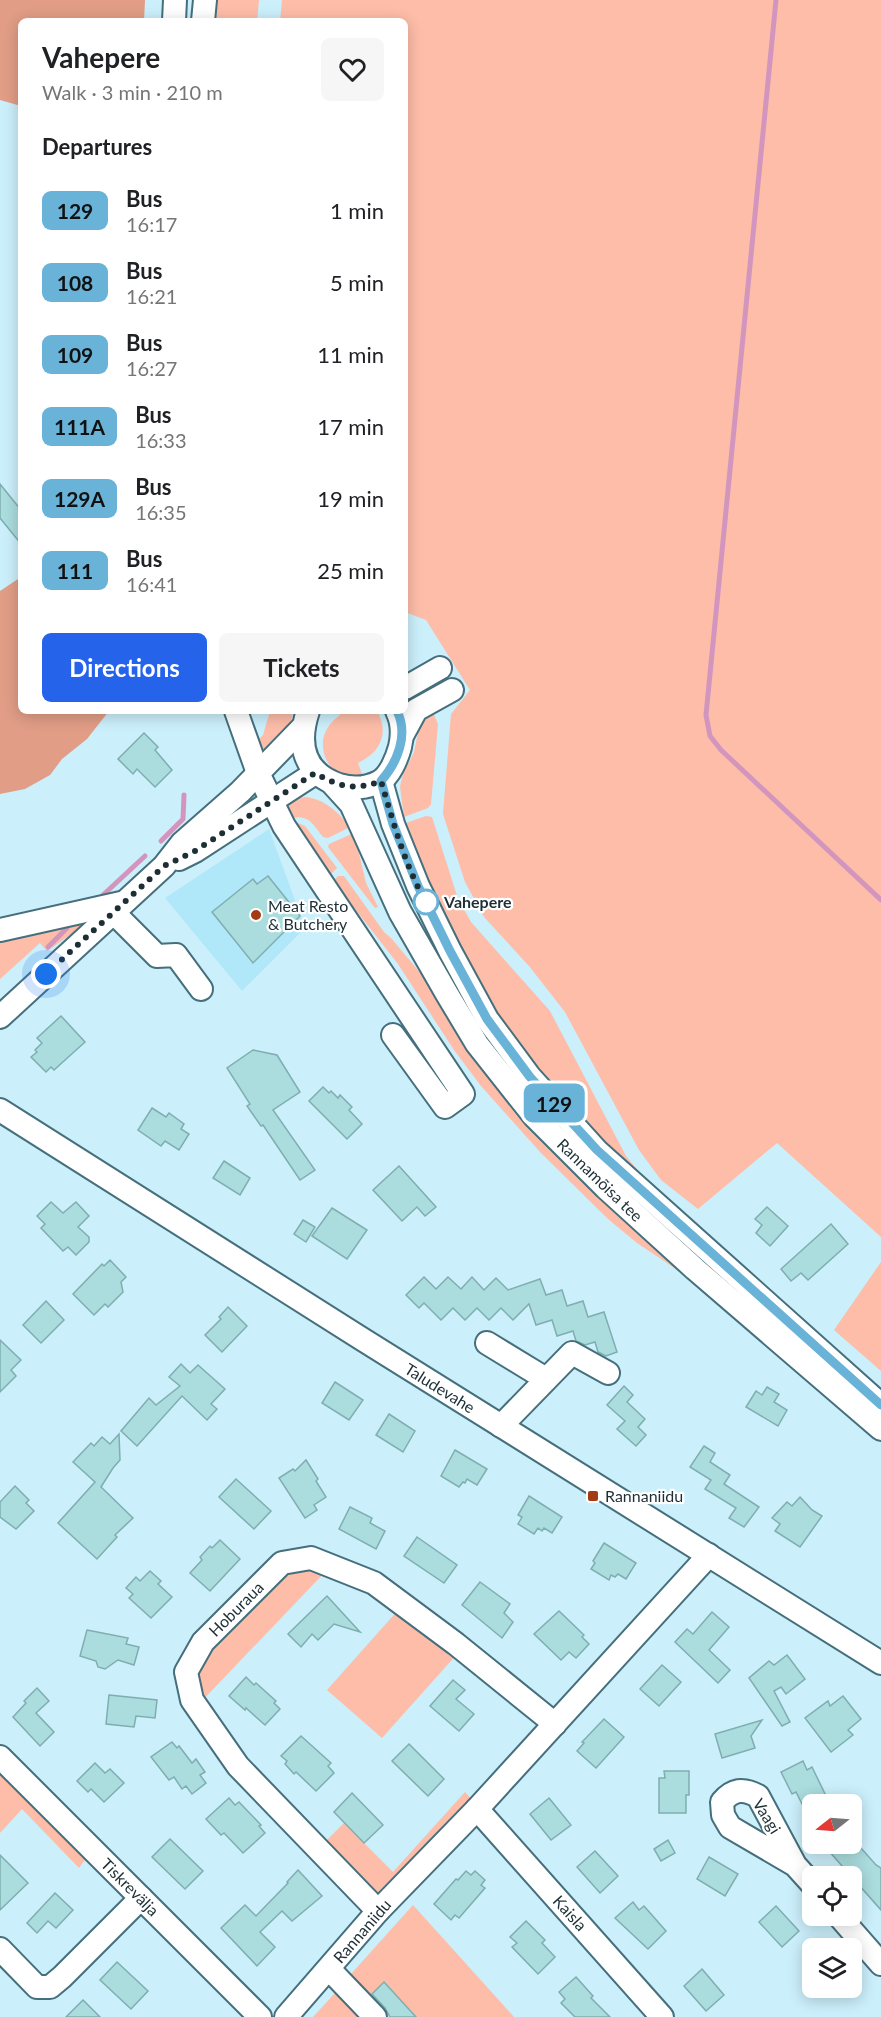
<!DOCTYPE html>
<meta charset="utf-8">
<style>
body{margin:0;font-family:Lato,sans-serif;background:#f6f6f6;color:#202124;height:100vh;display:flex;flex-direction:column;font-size:22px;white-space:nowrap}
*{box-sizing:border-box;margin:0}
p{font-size:20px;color:#757577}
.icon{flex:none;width:33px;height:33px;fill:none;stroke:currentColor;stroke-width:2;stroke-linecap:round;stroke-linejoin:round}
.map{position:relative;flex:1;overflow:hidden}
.details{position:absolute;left:18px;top:18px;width:390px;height:696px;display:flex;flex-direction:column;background:#fff;border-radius:9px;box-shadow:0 3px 15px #0003}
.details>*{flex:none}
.badge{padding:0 12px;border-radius:9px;font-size:21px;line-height:39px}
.needle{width:39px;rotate:253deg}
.controls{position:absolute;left:802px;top:1794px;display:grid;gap:12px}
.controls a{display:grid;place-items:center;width:60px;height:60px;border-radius:9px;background:#fff;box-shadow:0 3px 15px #0003;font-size:30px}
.you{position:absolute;width:30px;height:30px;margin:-15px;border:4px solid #fff;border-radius:50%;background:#1a73e8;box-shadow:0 0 0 9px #1a73e833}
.map>.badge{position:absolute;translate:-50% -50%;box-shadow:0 0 0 3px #fff}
h2{padding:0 24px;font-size:22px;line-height:54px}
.round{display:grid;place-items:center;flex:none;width:63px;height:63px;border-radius:9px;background:#f6f6f6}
.overview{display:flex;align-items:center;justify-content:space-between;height:102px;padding:0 24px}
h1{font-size:28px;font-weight:700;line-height:45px}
.button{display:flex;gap:12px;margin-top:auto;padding:12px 24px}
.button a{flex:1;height:69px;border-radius:9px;background:#2563eb;color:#fff;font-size:24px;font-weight:700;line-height:69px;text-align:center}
.button a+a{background:#f6f6f6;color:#202124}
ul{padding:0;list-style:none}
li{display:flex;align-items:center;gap:18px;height:72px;padding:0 24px}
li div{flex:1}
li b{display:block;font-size:22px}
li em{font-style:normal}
li .badge{min-width:66px;font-weight:700;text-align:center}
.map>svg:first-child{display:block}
.built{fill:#b0e8f9}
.green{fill:#fdbda8}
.forest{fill:#e19d86}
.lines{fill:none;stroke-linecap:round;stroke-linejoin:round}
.stream{stroke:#d296be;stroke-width:5}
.building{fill:#abdcde;stroke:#7eaeb0;stroke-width:1.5}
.minor-casing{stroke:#456f7c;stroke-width:26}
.minor{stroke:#fff;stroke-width:22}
.line-casing{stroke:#fff;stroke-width:14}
.line{stroke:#69b3d9;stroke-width:9}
.walk{stroke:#1d2f35;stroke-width:6;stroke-dasharray:0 10.8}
.stop-dot{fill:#fff;stroke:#69b3d9;stroke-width:3}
.poi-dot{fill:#a13c14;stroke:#fff;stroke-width:2}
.labels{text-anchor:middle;stroke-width:4.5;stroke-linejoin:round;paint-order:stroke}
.stop-label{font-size:16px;font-weight:bold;fill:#1d2f35;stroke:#fff;text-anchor:start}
.poi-label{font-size:16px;fill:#1d2f35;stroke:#fff;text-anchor:start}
.street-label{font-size:16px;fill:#1d2f35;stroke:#fff}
</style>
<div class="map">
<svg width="881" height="2017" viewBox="0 0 881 2017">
<rect width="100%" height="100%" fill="#cbeffb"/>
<polygon class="built" points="269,829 305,928 242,991 165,898"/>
<g class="green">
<polygon points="216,0 259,0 257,21 214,21"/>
<polygon points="282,0 881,0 881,1237 777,1143 698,1209 661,1180 639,1150 565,1012 529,966 484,917 465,882 443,814 451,714 470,690 426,620 405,612 405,21 280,21"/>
<polygon points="432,710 438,724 431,804 428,808 404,817 400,787 402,777 414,752 421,718"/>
<path d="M270,711H293C292,730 275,742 262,755L254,744L263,735Z"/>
<path d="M337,711H377C390,733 380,753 358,763L363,777C355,777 347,777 340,774C324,766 318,744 327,729C330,723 335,719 340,715Z"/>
<path d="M305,797C325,799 338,812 350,827L328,838L323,837C312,823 308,813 288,819C284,805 293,800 305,797Z"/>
<path d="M426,816L432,817L458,899L471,922L550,1011L626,1156L644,1178C569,1111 500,1032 455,941C436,902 421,863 406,823Z"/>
<polygon points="298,823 305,826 337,868 329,876 291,824"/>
<polygon points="354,833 366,883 378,907 375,908 328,847 329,844"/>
<polygon points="338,876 344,876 384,932 391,938 427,981 691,1279 637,1243 608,1219 541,1153 481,1086 454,1050 398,964 333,881"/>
<polygon points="81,918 83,926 47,951 40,943 0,979 0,937"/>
<polygon points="881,1262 881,1371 834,1330"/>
<polygon points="295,1565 327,1570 200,1703 192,1686 201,1652"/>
<polygon points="400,1608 458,1653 382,1738 327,1690"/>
<polygon points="0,1769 87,1857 79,1868 22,1809 0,1833"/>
<polygon points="465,1792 473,1801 386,1894 371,1894 323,1844 344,1823 393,1872"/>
<polygon points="413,1905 514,2017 416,2017 385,1983 370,1996 351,1974"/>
<polygon points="336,1992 363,2013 359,2017 313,2017"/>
</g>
<g class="forest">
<polygon points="0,0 145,0 144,21 21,21 21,106 0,100"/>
<polygon points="21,577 21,711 109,711 87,739 62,759 50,775 25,789 0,794 0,591"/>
</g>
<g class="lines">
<g class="stream">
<polyline points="776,0 706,715 710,736 721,750 881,900"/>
<polyline points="161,841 183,819 184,795"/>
<polyline points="102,896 145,856"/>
<polyline points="48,947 67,928"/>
</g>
</g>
<g class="building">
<polygon points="0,484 21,510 21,544 0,518"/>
<polygon points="144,733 158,747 155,750 172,770 155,787 137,769 133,774 118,759"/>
<polygon points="268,876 300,916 253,963 212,912 253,879 257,884"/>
<polygon points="61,1016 85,1042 54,1070 51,1067 46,1072 31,1057 37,1052 35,1050 42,1043 37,1038"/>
<polygon points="253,1050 277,1055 300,1092 273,1110 315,1170 300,1180 263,1125 261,1126 247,1106 250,1104 227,1068"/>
<polygon points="323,1087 329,1093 331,1091 338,1098 340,1095 352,1107 349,1110 362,1124 347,1139 309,1101"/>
<polygon points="152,1108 166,1117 169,1113 184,1124 181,1129 189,1134 179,1150 165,1141 161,1146 138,1130"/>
<polygon points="224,1161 250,1178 240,1195 213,1178"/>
<polygon points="399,1166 436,1207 425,1216 417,1207 402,1221 373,1190"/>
<polygon points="51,1202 63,1213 76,1202 89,1216 78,1227 89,1237 89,1242 76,1255 68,1247 63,1251 41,1228 45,1224 37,1216"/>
<polygon points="767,1207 788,1226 770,1246 756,1233 762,1225 755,1219"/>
<polygon points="332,1208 367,1230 347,1259 312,1236"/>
<polygon points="303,1220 315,1227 306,1242 294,1234"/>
<polygon points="831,1224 848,1244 808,1280 801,1273 791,1281 781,1269"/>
<polygon points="110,1260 126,1277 121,1282 123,1292 108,1307 105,1304 94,1315 73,1294 102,1264 104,1266"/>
<polygon points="424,1277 436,1289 448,1277 461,1289 472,1277 484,1290 496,1278 508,1290 540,1279 546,1295 562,1290 567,1306 583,1301 588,1317 604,1312 617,1352 606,1356 598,1352 595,1342 585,1345 576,1341 573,1331 557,1336 552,1320 536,1325 529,1304 513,1320 501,1308 489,1320 477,1308 465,1320 453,1308 441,1320 424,1303 419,1308 406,1295"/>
<polygon points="46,1301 64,1320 41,1343 23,1325"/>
<polygon points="228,1307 247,1326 222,1352 205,1335 221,1319 219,1317"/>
<polygon points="0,1340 21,1360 11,1370 16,1376 0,1392"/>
<polygon points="181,1364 190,1373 198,1365 225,1389 211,1404 217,1409 207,1420 182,1396 137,1446 121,1431 149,1398 156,1405 180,1386 169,1377"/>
<polygon points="335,1382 363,1400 349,1420 322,1403"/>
<polygon points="624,1386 633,1395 627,1402 645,1419 638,1427 646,1435 636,1446 617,1429 625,1421 607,1405"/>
<polygon points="767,1387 779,1394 774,1402 787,1410 778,1426 746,1407 756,1391 762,1395"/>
<polygon points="389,1414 415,1431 403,1452 376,1435"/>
<polygon points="119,1434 120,1460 113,1468 101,1487 133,1518 115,1535 117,1537 97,1559 58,1523 95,1482 73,1462 91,1443 94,1446 102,1437 110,1444"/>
<polygon points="704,1446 715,1453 710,1462 730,1475 724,1484 759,1507 744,1527 729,1518 736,1508 705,1489 711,1480 690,1467"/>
<polygon points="455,1450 487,1469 477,1485 467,1479 465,1483 463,1482 459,1487 441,1476"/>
<polygon points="306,1460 318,1479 316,1481 326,1497 314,1505 317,1510 305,1518 279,1478 293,1469 295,1471"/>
<polygon points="236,1479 271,1511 254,1529 219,1497"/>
<polygon points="15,1486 29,1500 26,1503 34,1511 16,1529 0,1517 0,1502"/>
<polygon points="529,1496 562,1517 552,1533 544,1528 542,1531 538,1528 534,1534 518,1524 522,1517 518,1515"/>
<polygon points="800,1497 812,1510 822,1516 800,1547 775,1531 780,1524 772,1518 787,1502 792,1506"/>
<polygon points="350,1507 372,1518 370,1523 385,1531 376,1549 339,1529"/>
<polygon points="417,1537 457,1565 444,1583 404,1556"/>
<polygon points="220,1540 240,1559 210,1591 190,1573 202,1560 200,1557 210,1546 212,1548"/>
<polygon points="604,1543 636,1563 626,1579 618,1574 615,1577 611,1575 609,1580 591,1569 595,1563 593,1561"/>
<polygon points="150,1571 161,1581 158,1584 172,1597 151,1618 129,1598 133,1594 126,1588 136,1577 140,1581"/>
<polygon points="480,1582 510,1604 504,1613 513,1622 502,1638 462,1605"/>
<polygon points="327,1596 360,1632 334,1624 318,1640 312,1634 301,1647 288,1634"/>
<polygon points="559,1611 584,1635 582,1637 589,1644 576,1658 569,1652 561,1660 534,1634"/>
<polygon points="712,1612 729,1627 709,1650 730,1670 718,1683 675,1642 687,1629 693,1634"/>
<polygon points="87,1630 128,1638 126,1644 139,1647 134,1665 118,1660 105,1669 98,1667 96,1661 80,1656"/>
<polygon points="787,1655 805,1679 786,1694 781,1687 774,1691 790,1722 782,1726 749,1678 769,1661 774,1665"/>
<polygon points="662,1665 681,1682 659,1706 640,1689"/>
<polygon points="246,1677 254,1685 256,1683 276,1701 274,1703 280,1709 265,1725 246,1708 245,1710 229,1696"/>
<polygon points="453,1680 465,1690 456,1699 474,1714 459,1731 430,1706"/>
<polygon points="37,1688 49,1701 36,1713 54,1732 40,1746 13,1717 26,1703 24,1701"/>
<polygon points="109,1695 157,1700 155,1718 136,1716 134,1727 106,1724"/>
<polygon points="843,1696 861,1719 848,1730 853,1735 831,1752 805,1718 828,1701 830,1706"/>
<polygon points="604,1719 624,1737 596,1768 577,1751 584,1743 582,1742"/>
<polygon points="762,1720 751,1736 755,1748 722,1758 715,1734"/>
<polygon points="301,1736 331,1763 328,1766 334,1773 316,1791 296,1772 294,1774 285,1764 287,1761 281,1756"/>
<polygon points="172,1742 177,1748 179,1746 192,1763 196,1759 205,1772 200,1775 206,1783 192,1794 186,1786 182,1789 174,1777 169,1780 151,1757"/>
<polygon points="409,1744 444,1779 428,1796 392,1761"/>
<polygon points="803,1761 807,1770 812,1767 827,1798 805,1810 796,1792 792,1794 781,1772"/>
<polygon points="95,1763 105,1773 110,1769 124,1783 104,1802 91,1789 88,1792 77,1781"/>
<polygon points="664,1771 689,1771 689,1795 686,1795 686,1813 659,1813 659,1778 665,1778"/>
<polygon points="352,1793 383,1825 364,1843 334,1812"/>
<polygon points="229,1798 235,1805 239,1802 261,1825 259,1826 265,1833 243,1853 224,1833 221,1835 206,1819"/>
<polygon points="549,1798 571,1825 551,1840 530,1814"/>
<polygon points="170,1839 203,1871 185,1889 152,1857"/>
<polygon points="853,1839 876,1865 881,1868 881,1910 828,1850 835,1844 852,1844"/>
<polygon points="668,1840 675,1853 661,1861 654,1849"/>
<polygon points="595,1851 618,1876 600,1893 577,1867"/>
<polygon points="0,1855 28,1883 0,1910"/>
<polygon points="709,1857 738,1874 725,1896 697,1879"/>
<polygon points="298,1870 322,1896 292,1921 282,1911 260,1932 275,1947 257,1966 221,1928 245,1905 256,1916 288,1883 287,1882"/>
<polygon points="466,1871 471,1875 475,1871 485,1880 481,1885 485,1888 459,1918 455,1915 451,1920 434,1904 456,1879 458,1880"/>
<polygon points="55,1893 73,1910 56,1928 48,1921 37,1933 27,1923"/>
<polygon points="633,1902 639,1910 644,1906 666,1931 648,1949 615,1918"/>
<polygon points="776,1906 799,1931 782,1947 759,1922"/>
<polygon points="526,1921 545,1940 542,1943 555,1957 538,1974 512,1947 517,1943 510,1937"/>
<polygon points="117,1962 148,1991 131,2009 100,1980"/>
<polygon points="702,1969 724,1995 706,2011 684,1986"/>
<polygon points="576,1977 593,1996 591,1998 610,2017 575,2017 561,2003 565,1999 559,1992"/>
<polygon points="384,1982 416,2017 390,2017 385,2008 372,1994"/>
<polygon points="83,2000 100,2017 66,2017"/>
</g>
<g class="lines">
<g class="minor-casing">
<g id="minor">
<polyline points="174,21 175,0"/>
<polyline points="203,21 205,0"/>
<polyline points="405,688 440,668"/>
<polyline points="236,711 258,773 284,826 463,1094 445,1107 393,1035"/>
<path d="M308,711C297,744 303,773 339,785C352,789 367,788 379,782C390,776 397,758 400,747C403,734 403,723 397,711"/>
<polyline points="403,734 416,710 452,690"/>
<polyline points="381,781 393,824 418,886 450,951 487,1019 530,1077 597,1151 881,1405"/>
<polyline points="331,782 351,804 400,912 447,994 477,1044 534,1116 606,1188 695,1269 881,1429"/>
<polyline points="179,859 195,851 315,773"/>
<polyline points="113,912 157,956 176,955 201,989"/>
<polyline points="0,930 121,903"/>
<polyline points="0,1017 164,866 182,843 240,792 303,727"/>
<polyline points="0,1110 362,1339 881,1663"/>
<polyline points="487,1343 546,1379"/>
<polyline points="501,1426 572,1353 608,1373"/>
<polyline points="0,1757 260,2017"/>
<polyline points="477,1809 662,2017"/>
<path d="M795,1865L730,1827L723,1815L722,1802C733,1789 743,1788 758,1796L795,1865L813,1885"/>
<polyline points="378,1911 238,1766 192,1700 186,1672 203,1642 282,1563 311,1558 374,1583 456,1644 555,1724"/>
<polyline points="839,1916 881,1964"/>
<polyline points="0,1949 37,1987 50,1987 62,1977 141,1898"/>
<polyline points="329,1969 375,2017"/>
<polyline points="286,2017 378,1911 477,1809 709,1555"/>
</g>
</g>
<use href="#minor" class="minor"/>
</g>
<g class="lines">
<g class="line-casing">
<path id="line" d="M397,711C409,735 397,763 381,781L393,824L418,886L450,951L487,1019L530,1077L597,1150L881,1405"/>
</g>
<use href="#line" class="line"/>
<path class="walk" d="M46,974L164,866L195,851L315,773C340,787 354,791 381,781C393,821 405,866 426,902"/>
</g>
<circle class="stop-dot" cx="426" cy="902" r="12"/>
<g class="poi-dot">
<circle cx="256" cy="915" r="6"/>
<rect x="587" y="1490" width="12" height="12" rx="3"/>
</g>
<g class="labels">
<g class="stop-label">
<text x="444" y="908">Vahepere</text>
</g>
<g class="poi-label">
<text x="268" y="912">Meat Resto<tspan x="268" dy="18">&amp; Butchery</tspan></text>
<text x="605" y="1502">Rannaniidu</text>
</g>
<g class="street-label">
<text transform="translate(600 1180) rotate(44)" y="6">Rannamõisa tee</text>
<text transform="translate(440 1388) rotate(32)" y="6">Taludevahe</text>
<text transform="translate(236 1609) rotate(-45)" y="6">Hoburaua</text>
<text transform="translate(767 1816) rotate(58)" y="6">Vaagi</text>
<text transform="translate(130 1887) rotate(45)" y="6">Tiskrevälja</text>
<text transform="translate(570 1913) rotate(48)" y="6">Kaisla</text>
<text transform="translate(362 1931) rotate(-49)" y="6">Rannaniidu</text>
</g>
</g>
</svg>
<div class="controls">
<a><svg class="needle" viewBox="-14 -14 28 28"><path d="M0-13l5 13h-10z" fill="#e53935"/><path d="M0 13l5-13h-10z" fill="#757577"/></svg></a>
<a><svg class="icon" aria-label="locate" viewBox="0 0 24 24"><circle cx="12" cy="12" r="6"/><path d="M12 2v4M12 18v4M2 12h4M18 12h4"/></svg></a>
<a><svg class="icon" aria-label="layers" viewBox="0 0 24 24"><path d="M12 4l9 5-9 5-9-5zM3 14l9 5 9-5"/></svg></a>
</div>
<div class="you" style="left:46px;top:974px"></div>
<b class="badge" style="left:554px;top:1103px;background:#69b3d9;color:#111">129</b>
<section class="details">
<div class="overview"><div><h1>Vahepere</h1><p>Walk · 3 min · 210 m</p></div><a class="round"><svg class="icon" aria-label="heart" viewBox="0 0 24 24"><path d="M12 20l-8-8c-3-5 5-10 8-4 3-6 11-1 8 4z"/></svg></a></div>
<h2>Departures</h2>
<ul>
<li><span class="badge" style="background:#69b3d9;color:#111">129</span><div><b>Bus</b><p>16:17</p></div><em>1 min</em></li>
<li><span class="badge" style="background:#69b3d9;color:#111">108</span><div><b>Bus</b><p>16:21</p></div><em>5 min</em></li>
<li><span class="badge" style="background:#69b3d9;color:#111">109</span><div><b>Bus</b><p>16:27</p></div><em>11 min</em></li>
<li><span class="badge" style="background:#69b3d9;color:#111">111A</span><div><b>Bus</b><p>16:33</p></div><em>17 min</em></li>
<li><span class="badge" style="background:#69b3d9;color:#111">129A</span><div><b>Bus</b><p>16:35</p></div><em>19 min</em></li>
<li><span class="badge" style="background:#69b3d9;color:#111">111</span><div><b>Bus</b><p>16:41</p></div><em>25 min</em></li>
</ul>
<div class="button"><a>Directions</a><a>Tickets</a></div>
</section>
</div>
